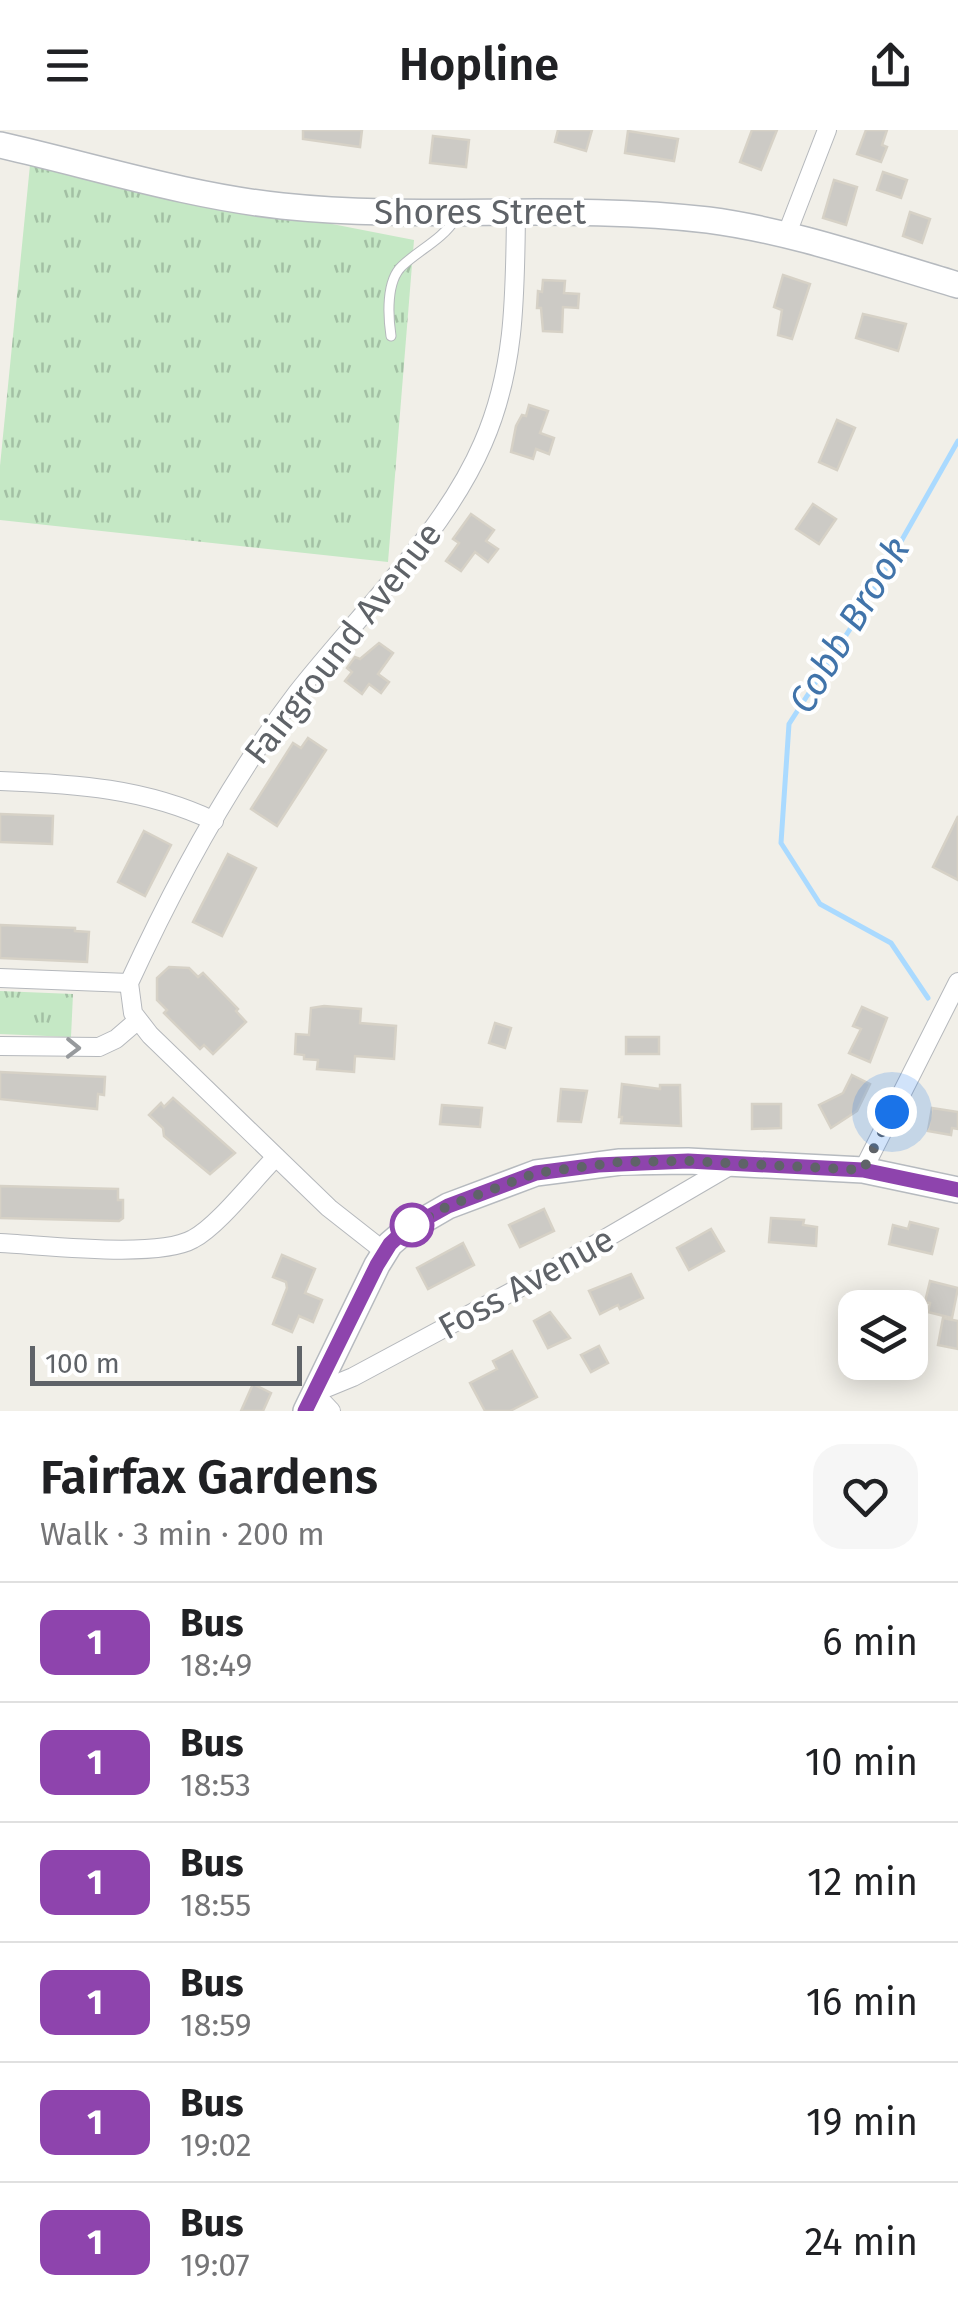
<!DOCTYPE html>
<meta charset="utf-8">
<style>
body{margin:0;font-family:"Fira Sans",sans-serif;background:#f6f6f6;color:#202124;height:100vh;display:flex;flex-direction:column;font-size:38px;white-space:nowrap}
*{box-sizing:border-box;margin:0}
p{font-size:32px;color:#757577}
.icon{flex:none;width:55px;height:55px;fill:none;stroke:currentColor;stroke-width:2;stroke-linecap:round;stroke-linejoin:round}
.map{position:relative;height:1281px;overflow:hidden}
.details{display:flex;flex-direction:column;background:#fff;flex:1}
.details>*{flex:none}
.badge{padding:0 20px;border-radius:15px;font-size:35px;line-height:65px}
.tools{position:absolute;left:838px;top:1160px;display:grid;gap:20px}
.tools a{display:grid;place-items:center;width:90px;height:90px;border-radius:20px;background:#fff;box-shadow:0 5px 25px #0003;font-size:50px}
.scale{position:absolute;left:30px;bottom:25px;width:272px;box-sizing:border-box;padding-left:10px;border:5px solid #5f6368;border-top:0;font-size:28px;line-height:35px;white-space:nowrap;color:#5f6368;-webkit-text-stroke:8px #fff;paint-order:stroke}
.you{position:absolute;width:50px;height:50px;margin:-25px;border:8px solid #fff;border-radius:50%;background:#1a73e8;box-shadow:0 0 0 15px #1a73e833}
.map>.badge{position:absolute;translate:-50% -50%;box-shadow:0 0 0 5px #fff}
.round{display:grid;place-items:center;flex:none;width:105px;height:105px;border-radius:30px;background:#f6f6f6}
.overview{display:flex;align-items:center;justify-content:space-between;height:170px;padding:0 40px}
h1{font-size:48px;font-weight:600;line-height:75px}
ul{padding:0;list-style:none}
li{display:flex;align-items:center;gap:30px;height:120px;padding:0 40px;border-top:2px solid #e0e0e0}
li div{flex:1}
li b{display:block;font-size:38px}
li em{font-style:normal}
li .badge{min-width:110px;font-weight:700;text-align:center}
header{display:flex;justify-content:space-between;align-items:center;height:130px;padding:0 40px;background:#fff;font-size:45px;font-weight:600}
.map>svg:first-child{display:block}
.park{fill:url(#park-tufts)}
.lines{fill:none;stroke-linecap:round;stroke-linejoin:round}
.stream{stroke:#aadaff;stroke-width:5}
.building{fill:#cccac5;stroke:#d6d1c6;stroke-width:2.5}
.lane-casing{stroke:#b5b8bc;stroke-width:11}
.street-casing{stroke:#b5b8bc;stroke-width:20}
.secondary-casing{stroke:#b6babf;stroke-width:28}
.lane{stroke:#fff;stroke-width:9}
.street{stroke:#fff;stroke-width:18}
.secondary{stroke:#fff;stroke-width:25}
.oneway{stroke:#979a9d}
.line-casing{stroke:#fff;stroke-width:22}
.line{stroke:#8e44ad;stroke-width:15}
.walk{stroke:#5f6368;stroke-width:10;stroke-dasharray:0 18}
.stop-dot{fill:#fff;stroke:#8e44ad;stroke-width:5}
.labels{text-anchor:middle;stroke-width:8;stroke-linejoin:round;paint-order:stroke}
.street-label{font-size:35px;fill:#5f6368;stroke:#fff}
.water-label{font-size:38px;font-style:italic;fill:#4174aa;stroke:#fff}
</style>
<header><svg class="icon" aria-label="menu" viewBox="0 0 24 24"><path d="M4 6h16M4 12h16M4 18h16"/></svg>Hopline<svg class="icon" aria-label="share" viewBox="0 0 24 24"><path d="M12 15V3M7 8l5-5 5 5M5 13v7h14v-7"/></svg></header>
<div class="map">
<svg width="958" height="1281" viewBox="0 0 958 1281">
<defs>
<pattern id="park-tufts" width="24" height="20" patternUnits="userSpaceOnUse" patternTransform="scale(2.5)"><rect width="24" height="20" fill="#c5e8c5"/><path d="M3 7l-1-3M5 7V3M7 7l1-3M15 17l-1-3M17 17v-4M19 17l1-3" fill="none" stroke="#a3c0a4"/></pattern>
</defs>
<rect width="100%" height="100%" fill="#f1efe8"/>
<g class="park">
<polygon points="30,35 414,110 388,432 0,390 0,336"/>
<polygon points="0,861 73,864 71,907 0,904"/>
</g>
<g class="lines">
<polyline class="stream" points="928,868 891,813 820,774 781,713 789,594 861,482 958,311"/>
</g>
<g class="building">
<polygon points="303,0 362,0 360,17 303,9"/>
<polygon points="558,0 592,0 586,21 555,12"/>
<polygon points="752,0 777,0 761,40 740,32"/>
<polygon points="866,0 887,0 882,15 887,17 881,32 857,24"/>
<polygon points="628,1 678,9 674,31 625,23"/>
<polygon points="433,6 469,10 466,37 430,33"/>
<polygon points="883,42 907,50 901,68 877,60"/>
<polygon points="834,50 857,57 846,95 823,88"/>
<polygon points="910,82 930,89 922,113 903,106"/>
<polygon points="783,145 810,154 792,209 778,205 782,180 774,177"/>
<polygon points="543,150 565,151 564,163 579,164 578,178 563,177 562,202 543,201 541,178 537,178 538,161 542,162"/>
<polygon points="863,184 906,194 898,221 856,208"/>
<polygon points="529,275 548,281 540,303 554,308 549,324 536,319 533,329 511,322 516,296 522,285 526,286"/>
<polygon points="837,290 855,298 837,340 819,332"/>
<polygon points="813,374 836,389 819,414 796,399"/>
<polygon points="471,384 494,400 486,411 498,419 488,432 475,422 461,441 446,431 459,413 453,409"/>
<polygon points="379,513 393,523 378,544 389,552 381,563 369,554 362,564 345,551 352,542 347,538 355,527 360,529"/>
<polygon points="308,608 326,620 277,696 251,679 293,613 301,618"/>
<polygon points="0,684 53,686 52,714 0,712"/>
<polygon points="958,686 958,750 933,737"/>
<polygon points="144,701 171,715 145,766 118,752"/>
<polygon points="228,724 256,738 222,806 193,792"/>
<polygon points="0,795 75,798 75,801 89,802 87,832 0,828"/>
<polygon points="169,837 189,838 198,847 203,843 238,879 236,881 246,892 213,924 204,915 200,919 164,883 167,880 157,870 157,848"/>
<polygon points="324,876 361,879 360,893 396,896 394,929 355,926 354,942 317,939 318,930 304,929 304,925 295,924 296,904 309,905 311,878"/>
<polygon points="862,877 887,888 870,932 849,923 861,899 853,896"/>
<polygon points="495,893 511,898 505,918 489,913"/>
<rect x="626" y="907" width="33" height="17"/>
<polygon points="0,942 105,947 104,965 98,964 97,979 0,969"/>
<polygon points="852,945 870,954 857,981 831,998 819,975 843,963"/>
<polygon points="622,954 660,959 660,955 680,955 681,996 621,993 622,987 619,987"/>
<polygon points="561,959 587,961 581,992 558,991"/>
<polygon points="173,968 235,1023 210,1044 164,1006 163,998 149,985 161,973 164,977"/>
<polygon points="752,974 781,974 781,998 752,999"/>
<polygon points="442,975 482,978 480,997 440,994"/>
<polygon points="932,978 958,982 958,999 952,998 951,1005 928,1001"/>
<polygon points="0,1056 118,1059 118,1070 123,1070 123,1088 119,1091 0,1088"/>
<polygon points="544,1079 554,1101 520,1117 509,1095"/>
<polygon points="771,1088 804,1090 803,1095 817,1097 816,1116 769,1112"/>
<polygon points="910,1092 938,1099 932,1124 889,1114 893,1095 908,1099"/>
<polygon points="711,1099 724,1121 689,1140 677,1118"/>
<polygon points="463,1113 474,1135 428,1159 417,1138"/>
<polygon points="282,1125 315,1139 305,1163 322,1170 313,1192 299,1186 292,1202 273,1194 287,1158 286,1152 273,1147"/>
<polygon points="631,1144 643,1168 620,1179 618,1175 600,1184 589,1161"/>
<polygon points="930,1151 958,1158 952,1188 928,1182 930,1173 925,1172"/>
<polygon points="550,1182 570,1208 548,1218 534,1191"/>
<polygon points="943,1188 958,1191 958,1219 938,1215"/>
<polygon points="599,1216 608,1233 591,1242 581,1225"/>
<polygon points="512,1221 537,1267 510,1281 485,1281 470,1253 497,1239 493,1231"/>
<polygon points="253,1254 271,1263 263,1281 241,1281"/>
</g>
<g class="lines">
<g class="lane-casing">
<path id="lane" d="M391,206C388,186 386,151 402,136C420,119 442,110 456,88"/>
</g>
<g class="street-casing">
<g id="street">
<polyline points="786,106 827,0"/>
<path d="M0,651C75,654 145,658 214,691"/>
<polyline points="0,848 129,853"/>
<polyline points="0,916 99,917 116,909 137,891"/>
<polyline points="863,1040 958,852"/>
<path d="M0,1113C44,1115 158,1129 193,1109C218,1096 254,1049 276,1027"/>
<path d="M385,1122L329,1078L150,905L133,883L129,853C175,753 230,651 297,563C358,485 444,404 483,313C516,238 515,162 516,81"/>
<polyline points="331,1281 314,1263 353,1247 543,1145 733,1034"/>
</g>
</g>
<g class="secondary-casing">
<g id="secondary">
<path d="M0,15C93,36 187,66 282,76C424,91 566,73 708,90C792,101 876,131 958,155"/>
<polyline points="306,1281 377,1135 390,1114 405,1101 448,1076 536,1043 575,1038 620,1032 688,1031 863,1040 958,1060"/>
</g>
</g>
<use href="#lane" class="lane"/>
<use href="#street" class="street"/>
<use href="#secondary" class="secondary"/>
</g>
<defs><path id="oneway-chevron" d="M-2-3.5L2.5 0L-2 3.5" fill="none" stroke-width="1.6" stroke-linecap="round" stroke-linejoin="round" transform="scale(2.5)"/></defs>
<use class="oneway" href="#oneway-chevron" transform="translate(73 918) rotate(1)"/>
<g class="lines">
<g class="line-casing">
<polyline id="line" points="305,1281 377,1135 390,1114 405,1100 448,1076 536,1043 598,1035 688,1031 863,1040 958,1060"/>
</g>
<use href="#line" class="line"/>
<polyline class="walk" points="412,1095 405,1100 448,1076 536,1043 620,1032 688,1031 863,1040 892,982"/>
</g>
<circle class="stop-dot" cx="412" cy="1095" r="20"/>
<g class="labels">
<g class="street-label">
<text x="480" y="94">Shores Street</text>
<text transform="translate(343 513) rotate(-52)" y="12">Fairground Avenue</text>
<text transform="translate(526 1153) rotate(-29)" y="12">Foss Avenue</text>
</g>
<g class="water-label">
<text transform="translate(849 495) rotate(-59)" y="13">Cobb Brook</text>
</g>
</g>
</svg>
<div class="tools">
<a><svg class="icon" aria-label="layers" viewBox="0 0 24 24"><path d="M12 4l9 5-9 5-9-5zM3 14l9 5 9-5"/></svg></a>
</div>
<div class="scale">100 m</div>
<div class="you" style="left:892px;top:982px"></div>
</div>
<section class="details">
<div class="overview"><div><h1>Fairfax Gardens</h1><p>Walk · 3 min · 200 m</p></div><a class="round"><svg class="icon" aria-label="heart" viewBox="0 0 24 24"><path d="M12 20l-8-8c-3-5 5-10 8-4 3-6 11-1 8 4z"/></svg></a></div>
<ul>
<li><span class="badge" style="background:#8e44ad;color:#fff">1</span><div><b>Bus</b><p>18:49</p></div><em>6 min</em></li>
<li><span class="badge" style="background:#8e44ad;color:#fff">1</span><div><b>Bus</b><p>18:53</p></div><em>10 min</em></li>
<li><span class="badge" style="background:#8e44ad;color:#fff">1</span><div><b>Bus</b><p>18:55</p></div><em>12 min</em></li>
<li><span class="badge" style="background:#8e44ad;color:#fff">1</span><div><b>Bus</b><p>18:59</p></div><em>16 min</em></li>
<li><span class="badge" style="background:#8e44ad;color:#fff">1</span><div><b>Bus</b><p>19:02</p></div><em>19 min</em></li>
<li><span class="badge" style="background:#8e44ad;color:#fff">1</span><div><b>Bus</b><p>19:07</p></div><em>24 min</em></li>
</ul>
</section>
